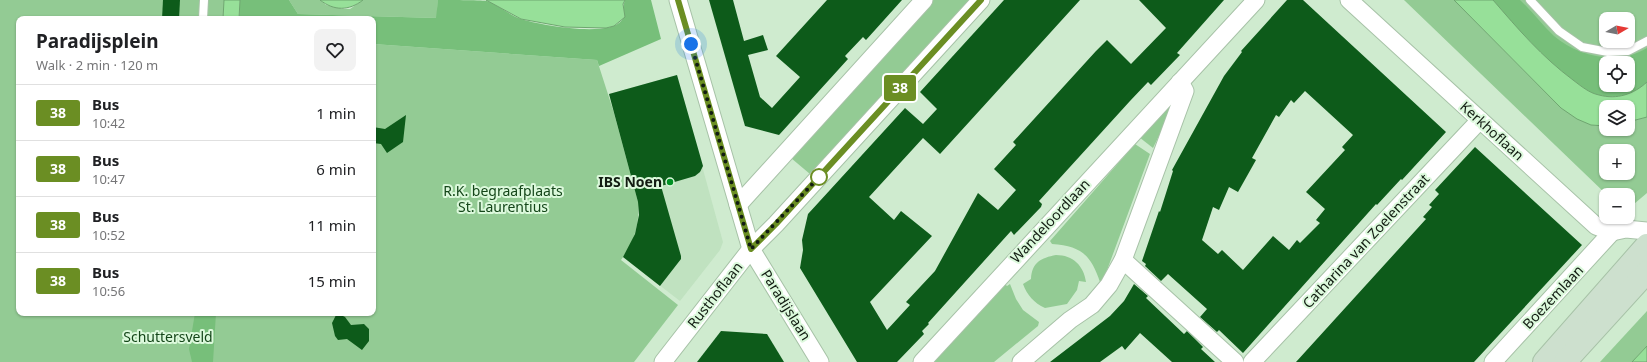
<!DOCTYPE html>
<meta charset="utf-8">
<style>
body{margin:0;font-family:"Noto Sans",sans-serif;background:#f2f2f2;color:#202124;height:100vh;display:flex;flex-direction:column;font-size:15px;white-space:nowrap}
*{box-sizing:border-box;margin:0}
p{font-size:13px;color:#757577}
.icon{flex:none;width:22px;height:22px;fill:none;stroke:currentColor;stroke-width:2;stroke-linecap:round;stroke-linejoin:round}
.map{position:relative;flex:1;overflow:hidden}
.sheet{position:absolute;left:16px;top:16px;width:360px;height:300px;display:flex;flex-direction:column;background:#fff;border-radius:8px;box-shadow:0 1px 3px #0004}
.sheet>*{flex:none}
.badge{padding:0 8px;border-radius:3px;font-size:14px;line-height:26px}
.needle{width:26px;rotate:80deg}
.tools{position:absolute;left:1599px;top:12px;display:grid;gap:8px}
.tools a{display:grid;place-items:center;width:36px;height:36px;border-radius:8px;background:#fff;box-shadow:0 1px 3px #0004;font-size:20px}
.you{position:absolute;width:20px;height:20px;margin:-10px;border:3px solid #fff;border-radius:50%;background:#1a73e8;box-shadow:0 0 0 6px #1a73e833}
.map>.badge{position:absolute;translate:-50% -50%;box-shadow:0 0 0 2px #fff}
.round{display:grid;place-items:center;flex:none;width:42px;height:42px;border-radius:8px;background:#f2f2f2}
.overview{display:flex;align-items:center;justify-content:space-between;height:68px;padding:0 20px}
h1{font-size:19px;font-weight:700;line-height:30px}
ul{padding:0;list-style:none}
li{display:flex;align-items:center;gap:12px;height:56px;padding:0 20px;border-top:1px solid #e0e0e0}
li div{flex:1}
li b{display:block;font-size:15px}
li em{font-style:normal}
li .badge{min-width:44px;font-weight:700;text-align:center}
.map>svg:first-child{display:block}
.built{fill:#c0e2c0}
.green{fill:#93cb94;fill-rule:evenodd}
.forest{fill:#77bf7a;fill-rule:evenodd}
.water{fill:#97e099;stroke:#6fa570}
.building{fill:#0d5b1a;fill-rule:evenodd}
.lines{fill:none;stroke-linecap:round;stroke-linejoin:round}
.lane-casing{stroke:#a7c2a7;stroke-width:10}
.street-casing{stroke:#a7c2a7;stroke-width:19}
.secondary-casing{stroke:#a7c2a7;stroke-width:24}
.lane{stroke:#fff;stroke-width:8}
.street{stroke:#fff;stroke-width:17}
.secondary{stroke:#cde0ce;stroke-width:22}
.line-casing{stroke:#fff;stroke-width:9}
.line{stroke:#6b8e23;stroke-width:6}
.walk{stroke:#121c12;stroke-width:4;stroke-dasharray:0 7.2}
.stop-dot{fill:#fff;stroke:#6b8e23;stroke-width:2}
.poi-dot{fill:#009023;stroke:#dcf9dc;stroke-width:1.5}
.labels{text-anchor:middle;stroke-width:4;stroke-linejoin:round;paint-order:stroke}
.street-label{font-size:14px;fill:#121c12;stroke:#dcf9dc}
.poi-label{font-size:14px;font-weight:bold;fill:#121c12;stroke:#dcf9dc;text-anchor:end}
.park-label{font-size:14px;fill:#144619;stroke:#dcf9dc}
</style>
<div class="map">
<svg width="1647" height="362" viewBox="0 0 1647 362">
<rect width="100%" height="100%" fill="#cfebcf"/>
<polygon class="built" points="677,75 723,242 720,250 680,301 623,257 627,252 638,221 639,208 609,94"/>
<g class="green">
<path d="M0,0H224L223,19H19V313H373V44L597,60L614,113L638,202C640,224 634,242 621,260L678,305L634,362H0Z"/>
<polygon points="289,0 320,0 326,5 344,9 350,9 363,0 438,0 437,18 298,14"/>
<polygon points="932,0 972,0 888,93 810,174 791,158 869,74"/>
<path d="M1404,0H1454L1561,108L1591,125L1606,126V129H1628V122L1647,117V193L1628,209V195H1607ZM1606,151H1628V173H1606Z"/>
<path d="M1467,0H1647V105L1606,107ZM1606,19H1628V41H1606ZM1606,63H1628V85H1606Z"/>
<polygon points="1172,99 1175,103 1153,148 1139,137"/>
<path d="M1135,144L1150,154L1103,281L1100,282C1091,255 1081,246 1052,244L1050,241Z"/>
<path d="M1056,255C1073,255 1084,266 1086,282L1079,281L1077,290L1067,304L1045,308C1034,303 1027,295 1023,284L1031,279C1032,262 1041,258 1056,255Z"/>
<polygon points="1004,283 1007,286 1010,284 1016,299 1023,310 1039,322 1038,326 994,362 931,362"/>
<polygon points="1647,311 1647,346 1632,362 1600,362"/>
</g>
<g class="forest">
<path d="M240,0H289L298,14L436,18L438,0C449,0 478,0 487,1C499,5 509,15 521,19C539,25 610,38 622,20C626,13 622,7 625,0H651L661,39L599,66L597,60L373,44V19H239Z"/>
<path d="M1493,0H1520C1532,11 1542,25 1554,36C1579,57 1618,66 1647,48V82C1634,94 1617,100 1599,95C1589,93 1581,86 1573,80C1542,57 1518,29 1493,0ZM1606,63H1628V85H1606Z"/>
<polygon points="195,313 216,313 213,362 192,362 189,349"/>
</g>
<g class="water">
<polygon points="224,0 240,0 239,19 223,19"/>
<path d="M320,0H363C349,11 334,11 320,0Z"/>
<polygon points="486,0 625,0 623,4 625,17 614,26 606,28 565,27 521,19"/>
<path d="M1454,0H1493C1518,29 1542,57 1573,80C1581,86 1589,93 1599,95C1617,100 1634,94 1647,82V117L1628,122V107H1606V126L1591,125L1577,119L1561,108Z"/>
<polygon points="1647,346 1647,362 1632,362"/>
</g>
<g class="building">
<polygon points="163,0 180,0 179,19 162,19"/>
<polygon points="709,0 733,0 744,41 763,35 768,50 748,55 760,97 772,108 800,77 776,56 827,0 902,0 866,40 863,37 845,56 848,59 779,135 745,126"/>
<polygon points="1004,0 1080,0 940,154 923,138 869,197 894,220 901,211 932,236 870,302 887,330 910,305 906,302 935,271 978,193 998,210 1016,190 994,169 1016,145 1013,142 1096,51 1107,40 1131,64 1166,28 1139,0 1224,0 1177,53 1180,55 1151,85 1148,82 1130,101 1039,201 1042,204 1041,207 1014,235 1011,231 928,323 929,324 922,331 924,334 897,362 857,362 800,268 803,250 802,240 808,214 905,108 923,124 937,109 920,92"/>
<path d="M1287,0H1303L1446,132L1402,180L1401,179L1377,205L1376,204L1243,353L1219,330L1217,332L1200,317L1207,309L1168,274L1161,281L1145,266L1146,264L1142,261L1159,211L1160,212L1173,171L1172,170L1224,76L1242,52L1241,51ZM1305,91L1353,135L1342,147L1345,150L1306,192L1325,209L1316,220L1320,223L1300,243L1297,240L1289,250L1273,236L1243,270L1222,250L1218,254L1202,240L1213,207L1219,210L1229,187L1238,192L1256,160L1252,158L1276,115L1279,117L1291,100L1294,103Z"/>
<polygon points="677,75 703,166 700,172 695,176 661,186 681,256 681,259 660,286 623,257 635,234 639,215 638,202 609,94"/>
<polygon points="406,115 403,142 387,153 381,144 373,143 373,127 385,129"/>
<polygon points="1475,147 1582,245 1474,362 1296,362 1426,219 1423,217 1432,207 1429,205 1439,194 1435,190"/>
<polygon points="1134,284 1148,296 1146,298 1184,334 1187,331 1203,347 1201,349 1215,362 1172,362 1140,333 1125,350 1122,346 1100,362 1050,362 1110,316 1124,301"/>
<polygon points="337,313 345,317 351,325 364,324 369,329 369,341 362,350 347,339 338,340 335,336 332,323"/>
<polygon points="721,331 767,334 784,362 697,362"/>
</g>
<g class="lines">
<g class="lane-casing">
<g id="lane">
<polyline points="1530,0 1559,31 1582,47 1608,52 1628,51 1647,41"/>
<polyline points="203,19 204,0"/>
</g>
</g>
<g class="street-casing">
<g id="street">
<polyline points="678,0 751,249 820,362"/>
<polyline points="1349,0 1596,226 1612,232 1626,229 1647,231"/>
<polyline points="738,205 924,0"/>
<polyline points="1123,260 1235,362"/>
<polyline points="663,362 751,249 776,224 981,0"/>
<polyline points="922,362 1256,0"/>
<polyline points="1021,362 1070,320 1092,305 1109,285 1123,260 1185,91 1180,82"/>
<polyline points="1252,362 1480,120"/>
<polyline points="1493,362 1612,232"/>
</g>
</g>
<g class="secondary-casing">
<g id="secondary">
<polyline points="1544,362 1647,245"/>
<polyline points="1565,362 1647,272"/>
</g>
</g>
<use href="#lane" class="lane"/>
<use href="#street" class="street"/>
<use href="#secondary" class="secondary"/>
</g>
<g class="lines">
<g class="line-casing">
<polyline id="line" points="678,0 751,249 776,224 981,0"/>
</g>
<use href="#line" class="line"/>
<polyline class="walk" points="691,44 751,249 819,177"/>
</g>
<circle class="stop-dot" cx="819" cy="177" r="8"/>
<circle class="poi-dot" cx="670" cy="182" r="4"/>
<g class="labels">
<g class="street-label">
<text transform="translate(1492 131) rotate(42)" y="5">Kerkhoflaan</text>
<text transform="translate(1050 221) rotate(-47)" y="5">Wandeloordlaan</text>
<text transform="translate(1366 241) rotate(-47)" y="5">Catharina van Zoelenstraat</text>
<text transform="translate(715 295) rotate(-52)" y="5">Rusthoflaan</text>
<text transform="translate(1553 297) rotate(-47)" y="5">Boezemlaan</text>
<text transform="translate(786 305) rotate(58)" y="5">Paradijslaan</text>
</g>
<g class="poi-label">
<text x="662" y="187">IBS Noen</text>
</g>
<g class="park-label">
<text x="503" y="196">R.K. begraafplaats<tspan x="503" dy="16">St. Laurentius</tspan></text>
<text x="168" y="342">Schuttersveld</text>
</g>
</g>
</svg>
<div class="tools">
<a><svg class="needle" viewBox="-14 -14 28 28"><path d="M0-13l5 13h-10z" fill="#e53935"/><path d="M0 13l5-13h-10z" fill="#757577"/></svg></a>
<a><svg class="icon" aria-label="locate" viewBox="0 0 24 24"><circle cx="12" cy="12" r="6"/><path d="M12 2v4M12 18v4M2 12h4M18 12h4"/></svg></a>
<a><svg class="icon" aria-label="layers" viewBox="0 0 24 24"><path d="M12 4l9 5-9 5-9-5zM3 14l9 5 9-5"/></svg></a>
<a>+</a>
<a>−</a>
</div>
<div class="you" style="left:691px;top:44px"></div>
<b class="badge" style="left:900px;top:88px;background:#6b8e23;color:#fff">38</b>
<section class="sheet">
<div class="overview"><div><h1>Paradijsplein</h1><p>Walk · 2 min · 120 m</p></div><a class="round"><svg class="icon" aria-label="heart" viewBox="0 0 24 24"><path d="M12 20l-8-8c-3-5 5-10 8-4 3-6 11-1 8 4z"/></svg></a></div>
<ul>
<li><span class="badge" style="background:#6b8e23;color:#fff">38</span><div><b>Bus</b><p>10:42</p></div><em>1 min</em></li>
<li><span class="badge" style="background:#6b8e23;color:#fff">38</span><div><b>Bus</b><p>10:47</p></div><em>6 min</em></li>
<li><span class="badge" style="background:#6b8e23;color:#fff">38</span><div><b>Bus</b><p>10:52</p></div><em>11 min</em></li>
<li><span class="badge" style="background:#6b8e23;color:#fff">38</span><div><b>Bus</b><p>10:56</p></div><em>15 min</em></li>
</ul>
</section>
</div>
